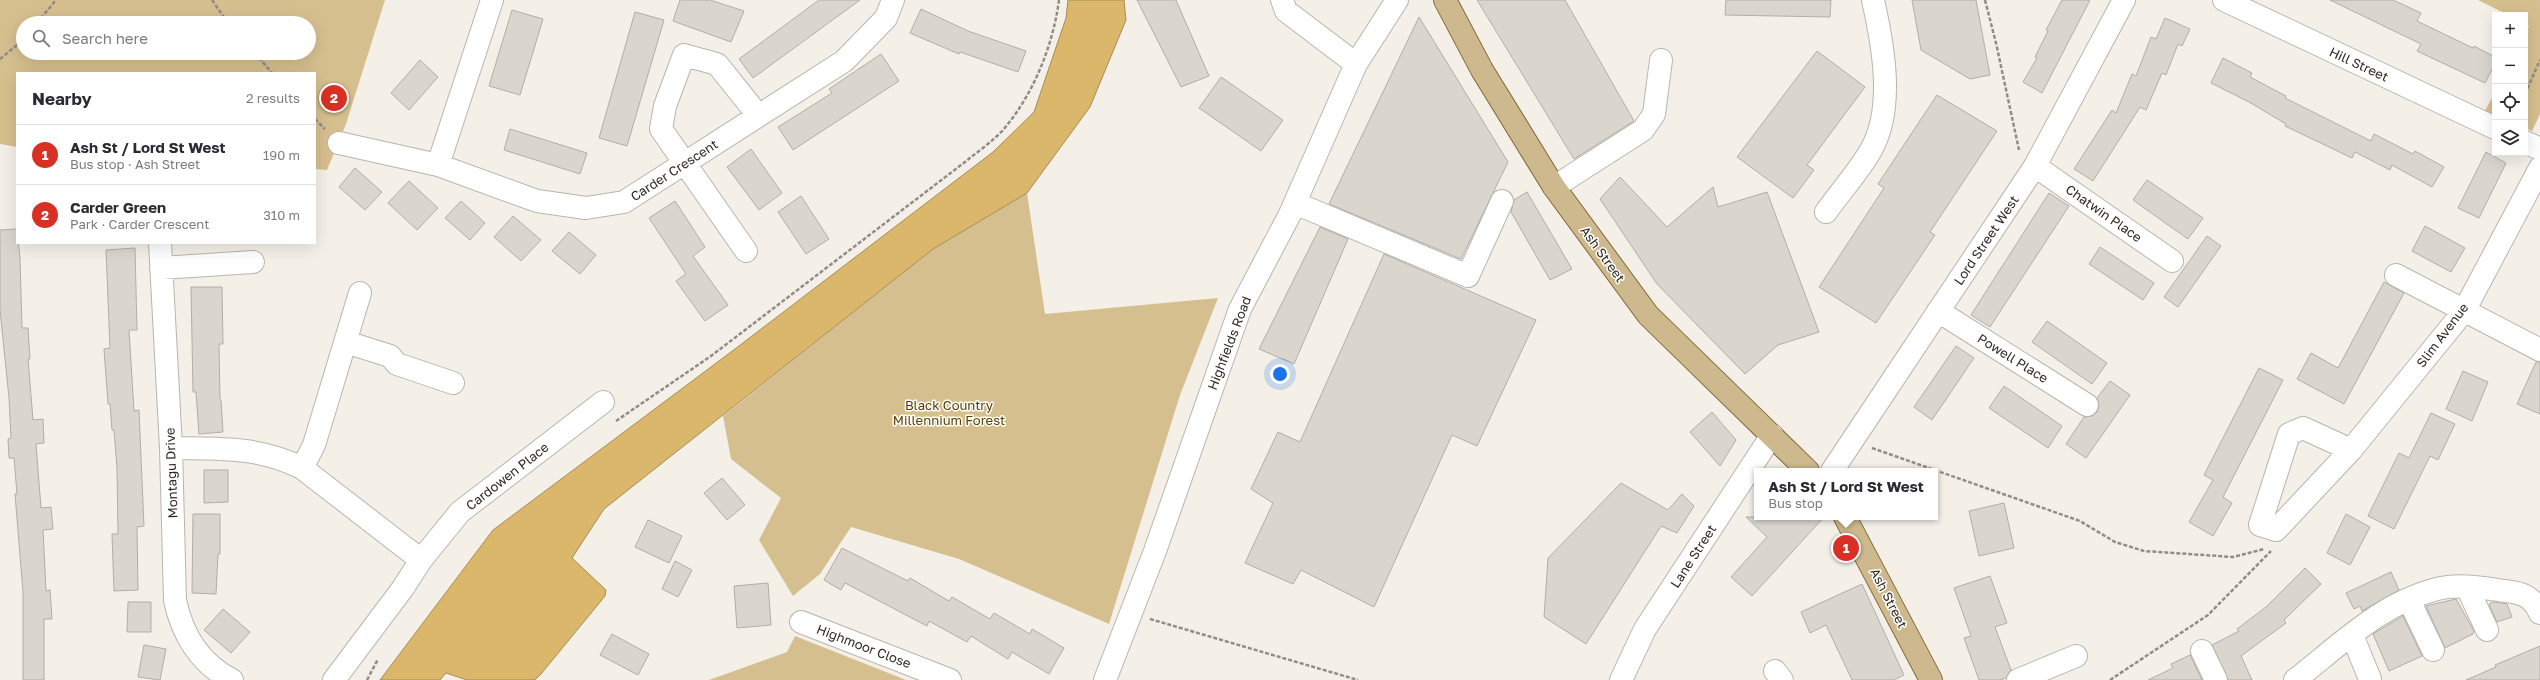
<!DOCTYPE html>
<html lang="en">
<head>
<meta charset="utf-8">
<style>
  body { margin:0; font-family:"Golos Text",sans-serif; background:#f7f7f7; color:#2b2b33 }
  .controls { position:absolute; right:12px; top:12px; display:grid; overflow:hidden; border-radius:0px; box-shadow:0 4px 16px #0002 }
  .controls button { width:36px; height:36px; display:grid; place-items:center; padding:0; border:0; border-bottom:1px solid #e1e1e2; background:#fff; color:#2b2b33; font:20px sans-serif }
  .you { position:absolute; left:1280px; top:374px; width:14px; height:14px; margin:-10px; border:3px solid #fff; border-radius:50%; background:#1a73e8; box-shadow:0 0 0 6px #1a73e833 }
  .badge { display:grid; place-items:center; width:26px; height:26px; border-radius:50%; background:#d93025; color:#fff; font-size:13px; font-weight:700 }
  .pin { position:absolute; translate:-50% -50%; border:2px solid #fff; box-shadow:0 1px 4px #0006 }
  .popup { position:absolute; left:1754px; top:468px; width:184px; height:52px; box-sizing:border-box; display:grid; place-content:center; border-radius:0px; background:#fff; filter:drop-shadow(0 1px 3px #0005); font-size:13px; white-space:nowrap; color:#7c7c81 }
  .popup b { font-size:15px; color:#2b2b33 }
  .popup::after { content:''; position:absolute; left:50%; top:100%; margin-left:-8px; border:8px solid transparent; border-top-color:#fff }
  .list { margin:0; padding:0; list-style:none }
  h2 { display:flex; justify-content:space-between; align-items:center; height:52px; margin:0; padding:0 16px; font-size:17px }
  h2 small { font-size:13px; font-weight:400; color:#7c7c81 }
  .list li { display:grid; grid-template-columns:26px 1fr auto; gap:12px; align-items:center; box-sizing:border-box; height:60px; padding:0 16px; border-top:1px solid #e1e1e2 }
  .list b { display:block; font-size:15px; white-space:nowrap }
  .list p { margin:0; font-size:13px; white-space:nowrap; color:#7c7c81 }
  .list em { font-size:13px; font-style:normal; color:#7c7c81 }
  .icon { flex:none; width:22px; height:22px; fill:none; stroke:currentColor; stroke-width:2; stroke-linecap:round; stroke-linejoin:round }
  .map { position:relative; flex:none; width:2540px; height:680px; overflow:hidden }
  .search { position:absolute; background:#fff; box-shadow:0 4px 16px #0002; left:16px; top:16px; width:300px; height:44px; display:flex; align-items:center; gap:10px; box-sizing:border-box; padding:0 14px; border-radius:22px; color:#7c7c81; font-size:15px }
  .panel { position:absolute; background:#fff; box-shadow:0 4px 16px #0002; left:16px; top:72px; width:300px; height:172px; border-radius:0px }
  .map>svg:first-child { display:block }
  .green { fill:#d6bf8f; fill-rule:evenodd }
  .water { fill:#dab76b; stroke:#a68d57 }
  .building { fill:#dad6ce; stroke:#b2aea7 }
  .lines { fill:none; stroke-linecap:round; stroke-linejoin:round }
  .minor-casing { stroke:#b9b5ae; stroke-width:24 }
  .major-casing { stroke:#7f6938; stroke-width:24 }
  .path { stroke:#908d88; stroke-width:2.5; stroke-dasharray:4 2; stroke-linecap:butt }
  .minor { stroke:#fff; stroke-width:22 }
  .major { stroke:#cdb98d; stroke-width:22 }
  .labels { text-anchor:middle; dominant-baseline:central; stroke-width:3; stroke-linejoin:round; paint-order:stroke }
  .street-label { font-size:13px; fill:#2c2a27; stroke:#fffdfa }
  .park-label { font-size:13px; fill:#594101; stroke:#fffdfa }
</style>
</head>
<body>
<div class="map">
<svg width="2540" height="680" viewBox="0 0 2540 680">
  <rect width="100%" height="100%" fill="#f4f0e8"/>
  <!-- green -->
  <path class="green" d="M0,0H385L346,124L327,170L315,169V73H17V147L0,144ZM23,23H309V53H23Z
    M2478,0H2540V114L2532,131L2525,128V35L2529,26L2525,24V15H2508Z
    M2495,92V116L2485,111Z
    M1027,193L1045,314L1218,298L1180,395L1109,624L959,559L851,527L820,574L793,596L759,540L781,498L731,459L723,416L933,249Z
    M795,636L906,680H709L787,652Z"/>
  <!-- water -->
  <path class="water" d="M1068,0H1124L1126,20L1090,107L1027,193L933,249L604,509L572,558L606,590L605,596L541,674L535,680H467L446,673L440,680H380L493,530L735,349L993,152L1034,112L1066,18Z"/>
  <!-- building -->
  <path class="building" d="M680,0H710L744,11L731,42L673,21Z
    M819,0H860L753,78L739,59Z
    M1137,0H1176L1209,76L1181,87Z
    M1477,0H1565L1634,121L1574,159Z
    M1726,0H1831L1830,17L1725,15Z
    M1912,0H1976L1990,75L1970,79L1921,50Z
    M2062,0H2090L2042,93L2023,82L2037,58L2035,57L2048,31L2046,30Z
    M2330,0H2393L2421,13L2417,21L2473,48L2474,46L2495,57V64L2485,83L2417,51L2421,44Z
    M921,9L968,31L1026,51L1018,72L960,52L959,54L910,33Z
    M512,10L543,19L520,95L489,86Z
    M635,12L664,20L627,146L599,138Z
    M1419,17L1508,162L1461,259L1329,204Z
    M2165,18L2190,29L2182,46L2178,44L2166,75L2162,73L2146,110L2140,107L2093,181L2074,169L2112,110L2116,113L2132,74L2136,76L2151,37L2156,39Z
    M1817,51L1865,87L1807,165L1814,170L1793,198L1737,157Z
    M881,54L899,81L793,150L778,127L832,93L829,89Z
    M2223,58L2252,73L2250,77L2286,96L2285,98L2371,141L2374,134L2413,154L2415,151L2444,167L2432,187L2392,165L2390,170L2355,152L2352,158L2285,126L2286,124L2249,102L2211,83Z
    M420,60L438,77L409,110L391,93Z
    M1221,77L1283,120L1261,151L1199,108Z
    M1937,95L1997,131L1930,232L1935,235L1876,323L1819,287L1884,188L1878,184Z
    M510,129L587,153L580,174L504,150Z
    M751,149L782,193L759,210L727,167Z
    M2486,152L2506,163L2479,218L2458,208Z
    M355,168L382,192L365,210L339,187Z
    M1620,177L1667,227L1713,187L1718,207L1767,192L1819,332L1778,345L1745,374L1657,284L1600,199Z
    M2147,180L2203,218L2188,239L2133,200Z
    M409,181L438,208L417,230L388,203Z
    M1527,192L1572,269L1550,280L1511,212L1514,200Z
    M2049,193L2069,206L1990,327L1971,315Z
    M801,196L829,239L806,254L778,212Z
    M461,201L485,223L470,240L445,218Z
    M675,201L705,247L693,256L728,305L705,321L676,281L686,274L649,218Z
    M513,216L541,240L521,261L494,237Z
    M2425,226L2465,248L2451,272L2412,251Z
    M1320,227L1348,239L1294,364L1259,349Z
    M17,229L20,258L22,328H28L30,359H28L33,420L43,419L44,443L36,444L41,508L51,507L53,529L43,530L46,591L50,590L52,619H44V680H23V592L15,494H17L14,458H9L8,439L11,438L9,398L0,310V230Z
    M569,232L596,255L580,274L552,251Z
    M2207,236L2221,246L2178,307L2164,297Z
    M2100,247L2154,283L2143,300L2089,264Z
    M135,248L137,330H129L134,411L139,410L144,526L137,527L138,590L114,591L112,534H118L117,467L114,430H112L110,404H108L104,349L110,348L106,250Z
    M1384,254L1536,320L1477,446L1452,435L1374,607L1301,570L1293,584L1245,563L1273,503L1251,489L1278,432L1300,442Z
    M2384,282L2404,293L2344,404L2297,379L2311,353L2338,368Z
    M191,287H222L223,344H219L220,400H221L223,432L199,434L196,392H193Z
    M2047,321L2107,363L2092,384L2032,342Z
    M1956,346L1974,358L1932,420L1914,407Z
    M2536,362H2540V414L2517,404Z
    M2259,368L2283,380L2223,497L2232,503L2213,536L2189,522L2213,480L2204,475Z
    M2463,371L2488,382L2472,421L2446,409Z
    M2110,381L2130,395L2086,458L2066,444L2084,417L2092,416L2097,412L2099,405L2097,398Z
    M2004,386L2062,426L2048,448L1989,408Z
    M1712,412L1736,440L1720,466L1690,432Z
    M2431,413L2455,424L2438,460L2430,456L2394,529L2368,516L2399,453L2409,458Z
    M204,470H228V502L204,503Z
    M722,478L745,505L727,520L704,493Z
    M1621,483L1668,510L1682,494L1694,506L1677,533L1661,526L1586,644L1544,617L1548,558Z
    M2004,503L2014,548L1979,556L1969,511Z
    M193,514H220V554H218L216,594L192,593Z
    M2346,514L2370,527L2350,565L2327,553Z
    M1746,517H1824L1752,596L1731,577L1767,537Z
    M648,520L682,536L669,563L635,547Z
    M842,548L908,581L910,578L949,601L952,597L990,619L994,613L1030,634L1032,629L1064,648L1049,674L1012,652L1008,659L971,636L967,642L929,621L927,626L845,583L841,590L824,580Z
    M675,561L692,570L678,597L662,589Z
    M2305,568L2321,584L2284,620L2286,623L2241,656L2252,680H2228L2212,645L2239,631L2237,629L2266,607Z
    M2391,572L2399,590L2362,611L2360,606L2354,609L2346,593Z
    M1990,576L2007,623L1995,627L2011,670L2006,678L2000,680H1979L1964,638L1971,636L1954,588Z
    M768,583L771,625L737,628L734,586Z
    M1862,584L1904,675L1894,680H1852L1826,625L1810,633L1801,612Z
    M2456,599L2474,631L2473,634L2445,648L2426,606Z
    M128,602H151V632H127Z
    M2493,602L2507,604L2512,617L2497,622L2489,604Z
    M223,609L250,632L231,653L204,630Z
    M2403,616L2422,656L2389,671L2373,634Z
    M612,634L649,654L638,675L600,655Z
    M144,645L166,649L160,680L138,677Z
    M2540,646V680H2466L2496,667L2495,665Z
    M2190,655L2202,680H2148L2173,668L2171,664Z"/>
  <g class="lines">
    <defs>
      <path id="minor" d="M492,0L438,165L537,201L586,208L624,202L844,61L886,18L893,0
        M1282,0L1286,11L1356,64
        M2224,0L2495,128
        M2525,142L2540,149
        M339,143L438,165
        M2035,166L2172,261
        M1554,187L1643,130L1654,114L1661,60
        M1295,203L1468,276L1502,201
        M1826,212C1841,191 1859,171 1871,150C1895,108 1883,45 1873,0
        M160,243L171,448L175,600C182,634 200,664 232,680
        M746,251L661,129L665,106L684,55L717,64L758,115
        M161,268L253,262
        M2396,275L2540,350
        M1938,311L2087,405
        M346,342L390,356L397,364L453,383
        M171,448C219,449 258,446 302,468L314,445L360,293
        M2351,450L2303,428L2289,434L2260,525L2276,530L2351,450L2464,311L2540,168
        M302,468L421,560
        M1832,471L2035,166L2124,0
        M2467,587L2487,630
        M2409,600L2433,650
        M801,622L950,680
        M2352,635L2370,679
        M2202,651L2216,680
        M1775,671L1782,680
        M334,680L403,588L421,560L460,512L603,402
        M1105,680L1155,551L1240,309L1290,214L1356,64L1397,0
        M1621,680L1645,629L1772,435
        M2018,680L2076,656
        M2295,680C2339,646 2381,603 2437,589C2456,584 2479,587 2498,590C2518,593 2530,592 2540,613"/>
      <path id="major" d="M1445,0L1482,70L1554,187L1648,315L1808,471
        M1845,517L1931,680"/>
    </defs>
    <!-- minor casing -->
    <use href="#minor" class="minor-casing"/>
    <!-- major casing -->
    <use href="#major" class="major-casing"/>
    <!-- path -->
    <path class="path" d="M212,0L228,23
      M1985,0L1996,43L2019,150
      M37,23L56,0
      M255,53L272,73
      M0,59L23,40
      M2525,94L2540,60
      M315,119L325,129
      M616,421L711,356L965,162C977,152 992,142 1003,130C1033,95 1053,46 1059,0
      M1872,448L2080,521L2115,542L2144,551L2233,557L2264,549
      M1150,619L1358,680
      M367,680L378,659
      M2110,680L2208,615L2271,551"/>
    <!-- minor -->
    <use href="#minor" class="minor"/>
    <!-- major -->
    <use href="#major" class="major"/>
  </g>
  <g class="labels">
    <!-- street labels -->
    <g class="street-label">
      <text transform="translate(2359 64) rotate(25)">Hill Street</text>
      <text transform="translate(674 170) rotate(-33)">Carder Crescent</text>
      <text transform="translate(2104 213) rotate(35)">Chatwin Place</text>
      <text transform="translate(1986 240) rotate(-56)">Lord Street West</text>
      <text transform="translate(1603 254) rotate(54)">Ash Street</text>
      <text transform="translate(2442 335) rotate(-53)">Slim Avenue</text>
      <text transform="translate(1229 343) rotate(-69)">Highfields Road</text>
      <text transform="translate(2013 358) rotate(32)">Powell Place</text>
      <text transform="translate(171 473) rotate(-92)">Montagu Drive</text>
      <text transform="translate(507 476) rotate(-38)">Cardowen Place</text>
      <text transform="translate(1693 556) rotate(-57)">Lane Street</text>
      <text transform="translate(1889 598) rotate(63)">Ash Street</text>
      <text transform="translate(864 646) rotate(21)">Highmoor Close</text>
    </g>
    <!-- park labels -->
    <g class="park-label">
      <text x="949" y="405">Black Country<tspan x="949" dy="15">Millennium Forest</tspan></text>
    </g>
  </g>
</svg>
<div class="controls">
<button>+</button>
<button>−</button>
<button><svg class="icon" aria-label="locate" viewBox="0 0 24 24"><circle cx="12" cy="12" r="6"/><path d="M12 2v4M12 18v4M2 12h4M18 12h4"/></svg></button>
<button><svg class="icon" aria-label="layers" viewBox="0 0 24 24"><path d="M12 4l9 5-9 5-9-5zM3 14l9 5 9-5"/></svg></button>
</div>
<div class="you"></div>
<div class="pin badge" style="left:1846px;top:548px">1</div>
<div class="popup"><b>Ash St / Lord St West</b>Bus stop</div>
<div class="pin badge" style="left:334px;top:98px">2</div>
<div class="search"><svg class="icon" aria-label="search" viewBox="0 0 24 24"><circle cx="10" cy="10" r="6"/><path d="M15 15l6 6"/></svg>Search here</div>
<section class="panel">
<h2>Nearby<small>2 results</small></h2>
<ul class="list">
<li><span class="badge">1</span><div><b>Ash St / Lord St West</b><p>Bus stop · Ash Street</p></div><em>190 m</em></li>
<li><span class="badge">2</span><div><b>Carder Green</b><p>Park · Carder Crescent</p></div><em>310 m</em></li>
</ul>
</section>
</div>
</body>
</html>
